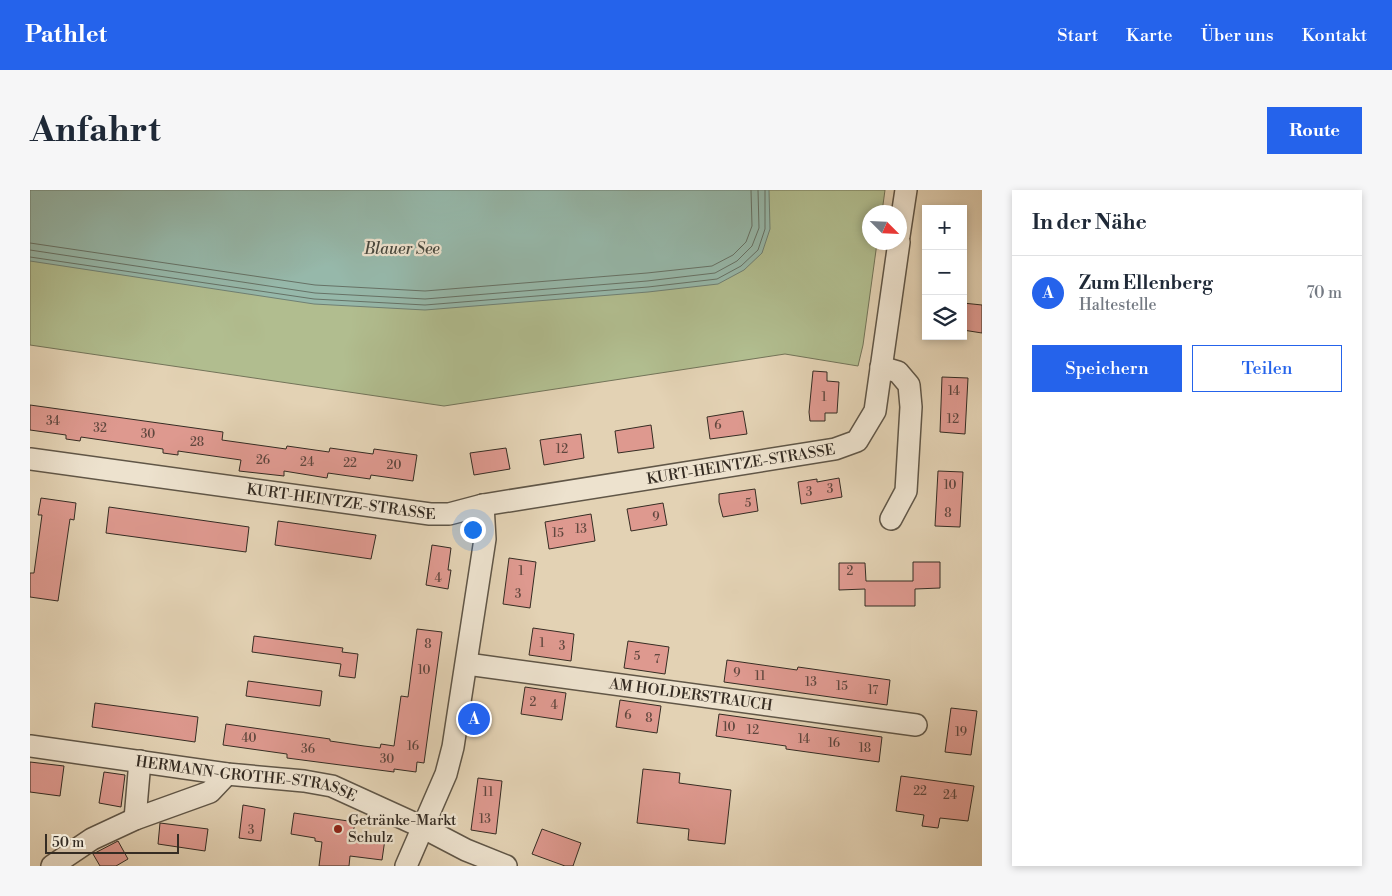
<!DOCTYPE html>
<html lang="de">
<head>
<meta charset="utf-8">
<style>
  body { margin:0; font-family:"Libre Bodoni",serif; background:#f6f6f7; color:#1f2937 }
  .controls { position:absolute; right:15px; top:15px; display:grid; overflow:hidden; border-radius:0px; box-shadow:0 2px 8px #0003 }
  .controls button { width:45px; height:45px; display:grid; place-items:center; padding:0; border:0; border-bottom:1px solid #e0e1e3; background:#fff; color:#1f2937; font:25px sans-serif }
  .compass { position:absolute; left:832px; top:15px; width:45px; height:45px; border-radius:50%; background:#fff; box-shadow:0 2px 8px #0003; rotate:114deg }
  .scale { position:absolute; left:15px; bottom:12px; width:134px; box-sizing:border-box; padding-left:5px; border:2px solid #352c23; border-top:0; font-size:14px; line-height:18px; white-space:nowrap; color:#352c23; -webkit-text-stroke:4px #ede2ce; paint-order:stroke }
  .you { position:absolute; left:442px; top:339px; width:18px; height:18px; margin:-12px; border:4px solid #fff; border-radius:50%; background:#1a73e8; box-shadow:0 0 0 8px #1a73e833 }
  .badge { display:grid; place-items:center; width:32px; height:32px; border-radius:50%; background:#2563eb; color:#fff; font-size:16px; font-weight:700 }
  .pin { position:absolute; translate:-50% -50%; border:2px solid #fff; box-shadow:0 1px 5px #0006 }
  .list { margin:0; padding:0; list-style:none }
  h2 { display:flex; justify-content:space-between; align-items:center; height:65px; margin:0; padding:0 20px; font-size:21px }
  h2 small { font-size:16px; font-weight:400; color:#747a83 }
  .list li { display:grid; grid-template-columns:32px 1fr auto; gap:15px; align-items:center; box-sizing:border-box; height:75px; padding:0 20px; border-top:1px solid #e0e1e3 }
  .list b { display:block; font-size:19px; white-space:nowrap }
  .list p { margin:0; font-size:16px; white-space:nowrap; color:#747a83 }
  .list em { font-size:16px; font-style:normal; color:#747a83 }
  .actions { display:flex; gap:10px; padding:15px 20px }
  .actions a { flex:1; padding:11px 0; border:1px solid #2563eb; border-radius:0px; text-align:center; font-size:18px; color:#2563eb }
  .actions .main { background:#2563eb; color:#fff }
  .icon { flex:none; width:28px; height:28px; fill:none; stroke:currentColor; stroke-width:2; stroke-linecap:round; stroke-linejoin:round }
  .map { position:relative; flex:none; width:952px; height:676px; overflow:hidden; border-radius:0px }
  header { display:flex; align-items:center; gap:30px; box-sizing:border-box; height:70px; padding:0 25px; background:#2563eb; color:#fff }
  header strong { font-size:24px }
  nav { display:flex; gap:28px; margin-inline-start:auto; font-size:18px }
  .intro { display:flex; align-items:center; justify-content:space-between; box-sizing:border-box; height:120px; padding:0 30px }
  h1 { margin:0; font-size:35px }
  .button { padding:12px 22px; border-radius:0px; background:#2563eb; color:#fff; font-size:18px; font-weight:700 }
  main { display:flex; gap:30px; padding:0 30px }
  aside { flex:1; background:#fff; border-radius:0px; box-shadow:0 2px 8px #0003 }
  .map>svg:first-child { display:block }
  .green { fill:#b1bd8f; stroke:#737459 }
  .water { fill:#96b8aa; stroke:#6f8074 }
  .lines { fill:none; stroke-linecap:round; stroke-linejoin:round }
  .shore { stroke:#667266; stroke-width:1 }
  .building { fill:#de998f; stroke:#352c23 }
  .minor-casing { stroke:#605647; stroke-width:24 }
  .minor { stroke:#ede2ce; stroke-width:21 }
  .poi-dot { fill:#8f2418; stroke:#ede2ce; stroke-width:2 }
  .labels { text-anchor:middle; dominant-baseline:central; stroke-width:4.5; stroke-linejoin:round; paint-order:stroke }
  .number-label { font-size:12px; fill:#5f473e }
  .street-label { font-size:15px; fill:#352c23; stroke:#ede2ce }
  .poi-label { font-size:15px; fill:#352c23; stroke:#ede2ce; text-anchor:start }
  .water-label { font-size:16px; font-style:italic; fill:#48483e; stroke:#ede2ce }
</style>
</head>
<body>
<header>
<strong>Pathlet</strong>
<nav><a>Start</a><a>Karte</a><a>Über uns</a><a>Kontakt</a></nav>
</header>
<div class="intro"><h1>Anfahrt</h1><a class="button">Route</a></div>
<main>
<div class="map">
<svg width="952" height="676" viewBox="0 0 952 676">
  <rect width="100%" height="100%" fill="#e3d2b4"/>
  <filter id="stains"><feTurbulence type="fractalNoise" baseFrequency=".004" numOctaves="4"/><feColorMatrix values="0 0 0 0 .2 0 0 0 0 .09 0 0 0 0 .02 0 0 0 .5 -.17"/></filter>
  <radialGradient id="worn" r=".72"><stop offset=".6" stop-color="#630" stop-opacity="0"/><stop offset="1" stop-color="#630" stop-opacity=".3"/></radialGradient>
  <!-- green -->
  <path class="green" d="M0,0H855L852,22H839V52L847,53L833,155L828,176L755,164L414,216L0,155Z"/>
  <!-- water -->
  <path class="water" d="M0,0H739L740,39L732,63L714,80L688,94L618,102L395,120L284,114L0,71Z"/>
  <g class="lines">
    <!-- shore -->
    <path class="shore" d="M0,53L285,95L395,101L617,83L682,76L703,65L716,52L722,36L721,0
      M0,60L285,103L395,109L617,91L685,83L707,71L722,56L729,38L728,0
      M0,67L284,109L395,115L618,97L687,89L711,76L728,60L735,39V0"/>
  </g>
  <!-- building -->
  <path class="building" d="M933,113L952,115V143L933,140Z
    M783,181L797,182V191L809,192L807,223H795V231H780L779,222Z
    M912,187L938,188L935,244L910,242Z
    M0,215L193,242L192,250L256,259L257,256L299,262L300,258L343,264L344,259L387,265L383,291L341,285L340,289L298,283L297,288L254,281V286L209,281L211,270L148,261V265L133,263V259L51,247L50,251L36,249V245L0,240Z
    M713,221L717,244L680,249L677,227Z
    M621,235L624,258L588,263L585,241Z
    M551,244L554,268L514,275L510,250Z
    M476,258L480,279L444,285L440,263Z
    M908,281L933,282L930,337L905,336Z
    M809,288L812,307L771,314L768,292L787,289V292Z
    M725,299L728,321L693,327L689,312V304Z
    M11,308L46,313L44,330L40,329L28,411L0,407V383H4L12,325H8Z
    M633,313L637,335L601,341L597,319Z
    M79,317L219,337L216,362L76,343Z
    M561,324L565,351L519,359L515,332Z
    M248,331L346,345L341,369L245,355Z
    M402,355L421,358L418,380H421L418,399L396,395Z
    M479,368L506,372L500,418L473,414Z
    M883,372H910V398L885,399V416H835V399L809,400V373H835L836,391H883Z
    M503,438L544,444L541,471L499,465Z
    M387,439L412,442L394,573L387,572L386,582L364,579V582L257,568V564L193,555L196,534L300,549V551L334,556L350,558L351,554L364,556L371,506L378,507Z
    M224,446L313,458L312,462L328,464L325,488L309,486L311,474L222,462Z
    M598,451L639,457L635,484L594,478Z
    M697,470L767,480L768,477L860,490L857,515L694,492Z
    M218,491L292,501L290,516L216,506Z
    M495,497L536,503L532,530L491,524Z
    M590,510L631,516L627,543L586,537Z
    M65,513L168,527L165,552L62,537Z
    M921,518L947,521L941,565L915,562Z
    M689,524L852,547L849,572L756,559V556L686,546Z
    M0,572L34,576L30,606L0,602Z
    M613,579L650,583L649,593L701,600L695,654L658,650L659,639L607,633Z
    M74,582L95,585L91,617L69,613Z
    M871,586L944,596L938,631L910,628L908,638L892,636L894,625L866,621Z
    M448,588L472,591L466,644L441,640Z
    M213,615L235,619L231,651L209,648Z
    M264,623L325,632L323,644L355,649L352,670L320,666L319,676H289L292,652L285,651V648L261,644Z
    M130,633L178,639L175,661L128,654Z
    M512,639L551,653L543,676H535L502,664Z
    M88,651L98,669L86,676H70L63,664Z"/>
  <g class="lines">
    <defs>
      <g id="minor">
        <path d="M869,46L876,0"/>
        <path d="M851,177L868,182L879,195L881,217L876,301L861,329"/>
        <path id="s1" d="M0,269L400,324H419L453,315L805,259L827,251L845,221L869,52"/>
        <path id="s2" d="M437,474L886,535"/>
        <path id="s3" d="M0,556L197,584L274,591L302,596L392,637L436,660L476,676"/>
        <path d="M105,629L110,571"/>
        <path d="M22,676L62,649L105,629L180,602L197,584"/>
        <path d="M376,676L416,584L423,557L455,349L453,315"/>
      </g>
    </defs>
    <!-- minor casing -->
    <use href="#minor" class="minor-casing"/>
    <!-- minor -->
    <use href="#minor" class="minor"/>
  </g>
  <!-- markers -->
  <circle class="poi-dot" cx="308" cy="639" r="5"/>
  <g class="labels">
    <!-- number labels -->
    <g class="number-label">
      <text x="924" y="201">14</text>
      <text x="794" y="207">1</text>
      <text x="923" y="229">12</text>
      <text x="23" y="231">34</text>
      <text x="688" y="235">6</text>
      <text x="70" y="238">32</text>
      <text x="118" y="244">30</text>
      <text x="167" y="252">28</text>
      <text x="532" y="259">12</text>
      <text x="233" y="270">26</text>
      <text x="277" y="272">24</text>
      <text x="320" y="273">22</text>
      <text x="364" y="275">20</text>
      <text x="920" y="295">10</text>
      <text x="800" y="299">3</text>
      <text x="779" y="302">3</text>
      <text x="718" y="313">5</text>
      <text x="918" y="323">8</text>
      <text x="626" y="327">9</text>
      <text x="551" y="339">13</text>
      <text x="528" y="343">15</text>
      <text x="491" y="381">1</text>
      <text x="820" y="381">2</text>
      <text x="408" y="388">4</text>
      <text x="488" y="404">3</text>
      <text x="512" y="453">1</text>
      <text x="398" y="454">8</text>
      <text x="532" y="456">3</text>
      <text x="607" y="466">5</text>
      <text x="627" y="469">7</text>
      <text x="394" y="480">10</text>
      <text x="707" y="483">9</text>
      <text x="730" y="486">11</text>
      <text x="781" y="492">13</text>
      <text x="812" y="496">15</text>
      <text x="843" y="500">17</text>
      <text x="503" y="512">2</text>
      <text x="524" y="515">4</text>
      <text x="598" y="525">6</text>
      <text x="619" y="528">8</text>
      <text x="699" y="537">10</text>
      <text x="723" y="540">12</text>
      <text x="931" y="542">19</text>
      <text x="219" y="548">40</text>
      <text x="774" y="549">14</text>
      <text x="804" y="553">16</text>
      <text x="383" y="556">16</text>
      <text x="835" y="558">18</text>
      <text x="278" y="559">36</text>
      <text x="357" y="569">30</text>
      <text x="890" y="601">22</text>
      <text x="458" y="602">11</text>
      <text x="920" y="605">24</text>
      <text x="455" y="629">13</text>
      <text x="221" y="640">3</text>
    </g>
    <!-- street labels -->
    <g class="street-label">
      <text stroke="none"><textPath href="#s1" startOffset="719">KURT-HEINTZE-STRASSE</textPath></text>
      <text stroke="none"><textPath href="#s1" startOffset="314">KURT-HEINTZE-STRASSE</textPath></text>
      <text stroke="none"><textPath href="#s2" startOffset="226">AM HOLDERSTRAUCH</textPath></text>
      <text stroke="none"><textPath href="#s3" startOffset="219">HERMANN-GROTHE-STRASSE</textPath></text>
    </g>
    <!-- poi labels -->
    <g class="poi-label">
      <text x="318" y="630">Getränke-Markt<tspan x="318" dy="17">Schulz</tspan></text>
    </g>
    <!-- water labels -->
    <g class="water-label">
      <text x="372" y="59">Blauer See</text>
    </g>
  </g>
  <rect width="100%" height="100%" filter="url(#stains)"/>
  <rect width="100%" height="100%" fill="url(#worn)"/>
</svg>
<div class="controls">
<button>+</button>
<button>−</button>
<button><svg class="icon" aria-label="layers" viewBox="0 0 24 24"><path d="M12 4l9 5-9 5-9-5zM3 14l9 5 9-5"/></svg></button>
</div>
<svg class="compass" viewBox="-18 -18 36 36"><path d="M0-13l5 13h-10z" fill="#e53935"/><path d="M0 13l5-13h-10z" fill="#747a83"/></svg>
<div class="scale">50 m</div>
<div class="you"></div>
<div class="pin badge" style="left:444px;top:529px">A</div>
</div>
<aside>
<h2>In der Nähe<small></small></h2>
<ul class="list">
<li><span class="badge">A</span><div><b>Zum Ellenberg</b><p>Haltestelle</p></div><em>70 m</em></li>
</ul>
<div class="actions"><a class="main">Speichern</a><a>Teilen</a></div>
</aside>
</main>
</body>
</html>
